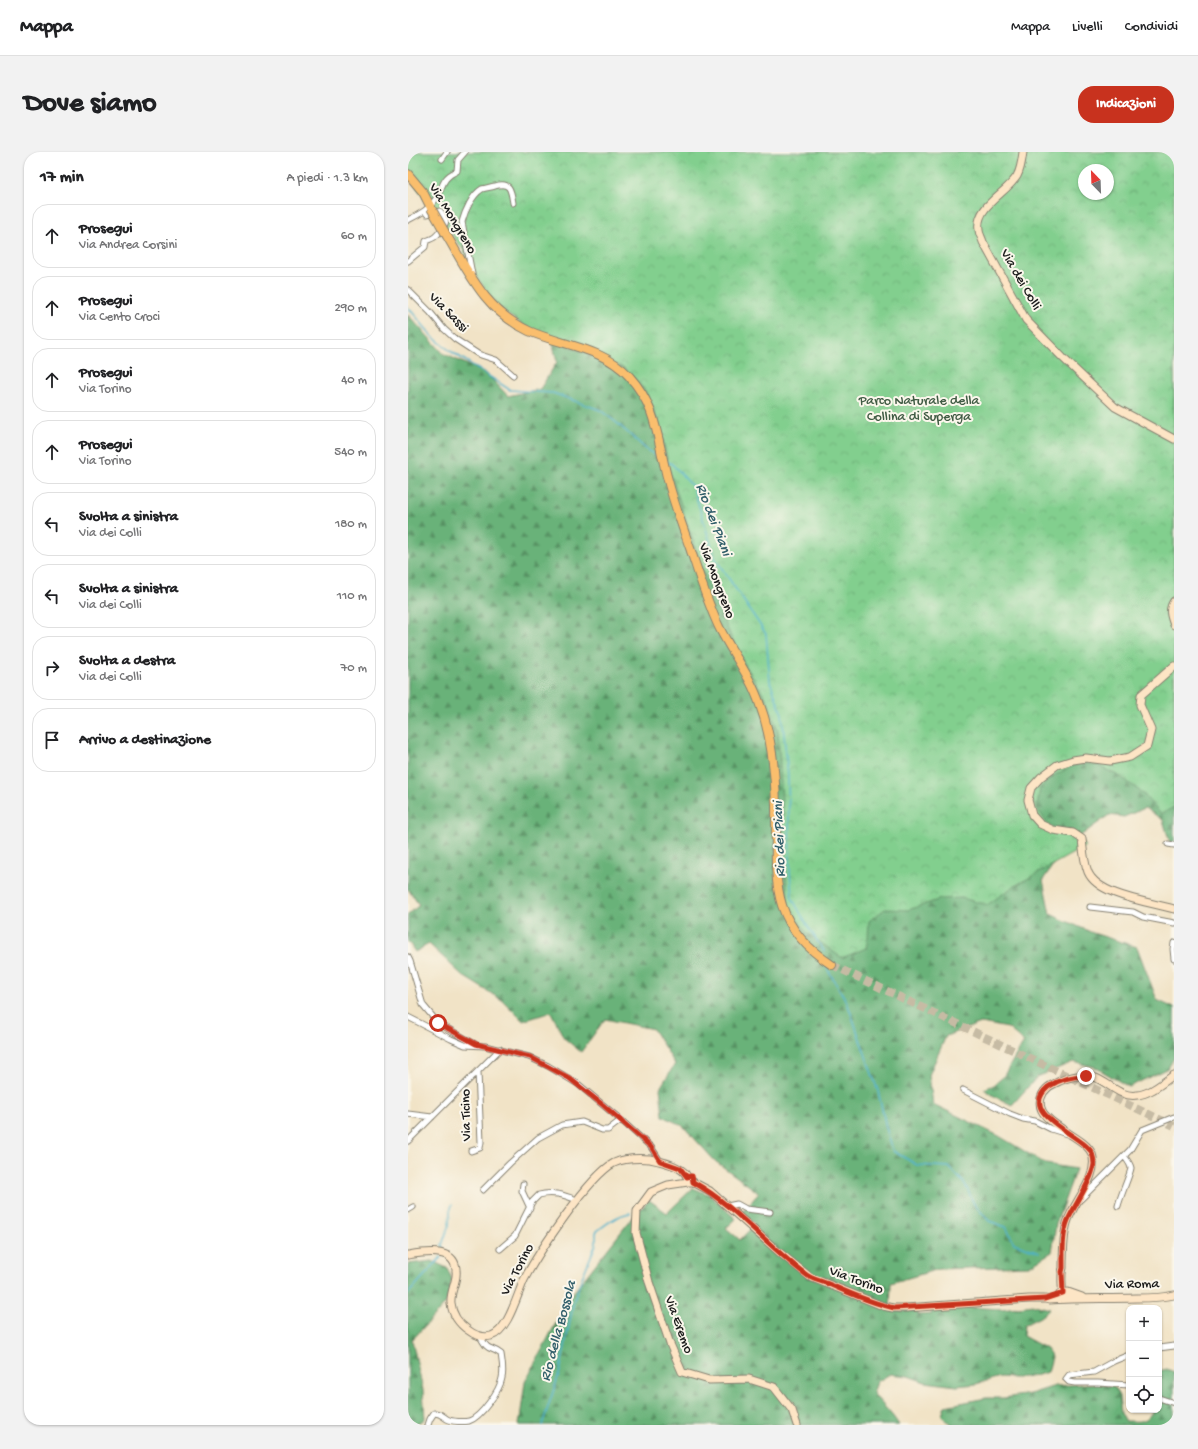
<!DOCTYPE html>
<html lang="it">
<head>
<meta charset="utf-8">
<style>
  body { margin:0; font-family:"Gochi Hand",sans-serif; background:#f2f2f2; color:#202124 }
  .controls { position:absolute; right:12px; bottom:12px; display:grid; overflow:hidden; border-radius:8px; box-shadow:0 1px 3px #0004 }
  .controls button { width:36px; height:36px; display:grid; place-items:center; padding:0; border:0; border-bottom:1px solid #e0e0e0; background:#fff; color:#202124; font:20px sans-serif }
  .compass { position:absolute; left:670px; top:12px; width:36px; height:36px; border-radius:50%; background:#fff; box-shadow:0 1px 3px #0004; rotate:337deg }
  .stop { position:absolute; width:12px; height:12px; margin:-9px; border:3px solid #c8321e; border-radius:50%; background:#fff }
  .stop.end { background:#c8321e; border-color:#fff; box-shadow:0 1px 4px #0008 }
  .list { margin:0; padding:0; list-style:none }
  h2 { display:flex; justify-content:space-between; align-items:center; height:52px; margin:0; padding:0 16px; font-size:17px }
  h2 small { font-size:13px; font-weight:400; color:#757577 }
  .list li { display:grid; grid-template-columns:26px 1fr auto; gap:12px; align-items:center; box-sizing:border-box; height:64px; margin:0 8px 8px; padding:0 8px; border:1px solid #e0e0e0; border-radius:16px }
  .list b { display:block; font-size:15px; white-space:nowrap }
  .list p { margin:0; font-size:13px; white-space:nowrap; color:#757577 }
  .list em { font-size:13px; font-style:normal; color:#757577 }
  .icon { flex:none; width:22px; height:22px; fill:none; stroke:currentColor; stroke-width:2; stroke-linecap:round; stroke-linejoin:round }
  .map { position:relative; flex:none; width:766px; height:1273px; overflow:hidden; border-radius:16px }
  header { display:flex; align-items:center; gap:24px; box-sizing:border-box; height:56px; padding:0 20px; background:#fff; border-bottom:1px solid #e0e0e0 }
  header strong { font-size:19px }
  nav { display:flex; gap:22px; margin-inline-start:auto; font-size:14px }
  .intro { display:flex; align-items:center; justify-content:space-between; box-sizing:border-box; height:96px; padding:0 24px }
  h1 { margin:0; font-size:28px }
  .button { padding:10px 18px; border-radius:16px; background:#c8321e; color:#fff; font-size:14px; font-weight:700 }
  main { display:flex; gap:24px; padding:0 24px }
  aside { flex:1; background:#fff; border-radius:16px; box-shadow:0 1px 3px #0004 }
  .map>svg:first-child { display:block }
  .forest { fill:url(#forest-firs); stroke:#42674a }
  .park { fill:url(#park-crowns); stroke:#4f7655; fill-rule:evenodd }
  .lines { fill:none; stroke-linecap:round; stroke-linejoin:round }
  .stream { stroke:#4cb1cb; stroke-width:1.5 }
  .primary-tunnel { stroke:#c6bba4; stroke-width:8; stroke-dasharray:8 4; stroke-linecap:butt }
  .street-casing { stroke:#868071; stroke-width:7 }
  .secondary-casing { stroke:#868071; stroke-width:9 }
  .primary-casing { stroke:#868071; stroke-width:10 }
  .street { stroke:#fff; stroke-width:5 }
  .secondary { stroke:#fde5c5; stroke-width:7 }
  .primary { stroke:#fabe6d; stroke-width:8 }
  .primary-bridge-casing { stroke:#868071; stroke-width:10; stroke-linecap:butt }
  .primary-bridge { stroke:#fabe6d; stroke-width:8 }
  .route { stroke:#c8321e; stroke-width:5 }
  .labels { text-anchor:middle; dominant-baseline:central; stroke-width:4; stroke-linejoin:round; paint-order:stroke }
  .street-label { font-size:14px; fill:#1c1c1c; stroke:#fbf7ec }
  .park-label { font-size:14px; fill:#405b44; stroke:#fbf7ec }
  .water-label { font-size:15px; font-style:italic; fill:#325f6b; stroke:#fbf7ec }
</style>
</head>
<body>
<header>
<strong>Mappa</strong>
<nav><a>Mappa</a><a>Livelli</a><a>Condividi</a></nav>
</header>
<div class="intro"><h1>Dove siamo</h1><a class="button">Indicazioni</a></div>
<main>
<aside>
<h2>17 min<small>A piedi · 1.3 km</small></h2>
<ul class="list">
<li><svg class="icon" aria-label="ahead" viewBox="0 0 24 24"><path d="M12 20V5M6 11l6-6 6 6"/></svg><div><b>Prosegui</b><p>Via Andrea Corsini</p></div><em>60 m</em></li>
<li><svg class="icon" aria-label="ahead" viewBox="0 0 24 24"><path d="M12 20V5M6 11l6-6 6 6"/></svg><div><b>Prosegui</b><p>Via Cento Croci</p></div><em>290 m</em></li>
<li><svg class="icon" aria-label="ahead" viewBox="0 0 24 24"><path d="M12 20V5M6 11l6-6 6 6"/></svg><div><b>Prosegui</b><p>Via Torino</p></div><em>40 m</em></li>
<li><svg class="icon" aria-label="ahead" viewBox="0 0 24 24"><path d="M12 20V5M6 11l6-6 6 6"/></svg><div><b>Prosegui</b><p>Via Torino</p></div><em>540 m</em></li>
<li><svg class="icon" aria-label="left" viewBox="0 0 24 24"><path d="M17 20v-9H6M10 6l-5 5 5 5"/></svg><div><b>Svolta a sinistra</b><p>Via dei Colli</p></div><em>180 m</em></li>
<li><svg class="icon" aria-label="left" viewBox="0 0 24 24"><path d="M17 20v-9H6M10 6l-5 5 5 5"/></svg><div><b>Svolta a sinistra</b><p>Via dei Colli</p></div><em>110 m</em></li>
<li><svg class="icon" aria-label="right" viewBox="0 0 24 24"><path d="M7 20v-9h11M14 6l5 5-5 5"/></svg><div><b>Svolta a destra</b><p>Via dei Colli</p></div><em>70 m</em></li>
<li><svg class="icon" aria-label="arrive" viewBox="0 0 24 24"><path d="M6 21V4h12l-3 4 3 4H6"/></svg><div><b>Arrivo a destinazione</b></div></li>
</ul>
</aside>
<div class="map">
<svg width="766" height="1273" viewBox="0 0 766 1273">
  <defs>
    <pattern id="forest-firs" width="22" height="20" patternUnits="userSpaceOnUse"><rect width="22" height="20" fill="#69b279"/><path d="M5 1l3.5 6h-7zM16 11l3.5 6h-7z" fill="#569062"/></pattern>
    <pattern id="park-crowns" width="20" height="18" patternUnits="userSpaceOnUse"><rect width="20" height="18" fill="#82cf8e"/><path d="M2 6a3 3 0 1 1 6 0M12 15a3 3 0 1 1 6 0" fill="none" stroke="#70b17a"/></pattern>
  </defs>
  <rect width="100%" height="100%" fill="#fbf7ec"/>
  <filter id="ink" filterUnits="userSpaceOnUse"><feTurbulence type="fractalNoise" baseFrequency=".025" numOctaves="2"/><feDisplacementMap in="SourceGraphic" scale="8" xChannelSelector="R" yChannelSelector="G"/><feConvolveMatrix kernelMatrix="1 2 1 2 8 2 1 2 1" color-interpolation-filters="sRGB"/></filter>
  <filter id="wash" filterUnits="userSpaceOnUse"><feTurbulence type="fractalNoise" baseFrequency=".012" numOctaves="4" result="noise"/><feDisplacementMap in="SourceGraphic" scale="16" xChannelSelector="R" yChannelSelector="G"/><feGaussianBlur stdDeviation="0.9" result="paint"/><feColorMatrix in="noise" values="0 0 0 0 0 0 0 0 0 0 0 0 0 0 0 0 0 1.4 0 .05"/><feComposite in="paint" operator="in"/></filter>
  <g filter="url(#wash)">
    <rect width="100%" height="100%" fill="#f1e3c6"/>
    <!-- forest -->
    <path class="forest" d="M659,63L766,81V691H762L755,668L737,656L716,665L701,663L657,695L635,728L642,762L685,781L729,795L749,848L766,856V906L760,916L721,935L687,915L665,910L629,925L604,953L586,944L576,937L586,933L595,925L616,890L600,876L573,871L538,884L521,923L525,952L591,984L638,1012L668,1017L648,1072L644,1100L621,1114L531,1117L483,1131L482,1159H510V1163L524,1162V1158L561,1155L593,1157L626,1153L642,1157L632,1165L616,1173L615,1184L639,1197L644,1205L640,1220L630,1223L607,1226L592,1225L568,1232L549,1234L517,1230L500,1224L482,1222L469,1230L465,1241C473,1252 484,1261 491,1273H111L117,1230L161,1146L224,1066L241,1048L259,1061L285,1036L302,1043L328,1067L318,1076L332,1088L347,1072L334,1060L351,1041L307,1009L275,974L255,964L252,936L267,912L245,877L197,867L173,900L156,886L143,860L115,869L94,848L55,824L21,792L7,800L0,789V763L11,753L0,737V163L36,202L78,221L100,244L132,237L149,210L141,175Z
      M24,1109L39,1116L44,1127L38,1151L4,1188L15,1238L17,1267L7,1273H0V1112Z
      M759,1217L766,1220V1273H544L543,1271L538,1269L534,1263L537,1254L578,1246H596L622,1242L647,1234L690,1231L706,1235L711,1244L713,1261L717,1269C731,1269 738,1272 745,1258H751V1219Z"/>
    <!-- park -->
    <path class="park" d="M0,0H763L766,17V655L753,662L733,640L713,625L689,613L670,611L645,624L632,636L629,656L641,674L663,678L678,694L603,736L579,753L554,746L533,747L500,758L477,757L461,769L460,786L458,796L434,806L398,780L380,754L370,579L360,549L330,501L297,424L262,320L252,274L237,238L216,216L133,184L92,158L68,124L56,99L0,24ZM676,18H700V42H676Z"/>
    <g class="lines">
      <!-- stream -->
      <path class="stream" d="M0,155L25,185L41,198L102,238L145,241L192,258L209,271L239,298L251,305
        M258,309L265,313L285,335L307,406L358,482L362,529L374,562L380,623L382,719L384,746L399,773L416,799
        M418,815L439,850L470,939L478,975L485,999L509,1013L541,1015L557,1032L566,1052L581,1069L598,1075L606,1091L631,1100
        M36,1098L34,1093L41,1073L42,1059L44,1053
        M0,1142L33,1105
        M134,1273L152,1219L166,1148L173,1128L188,1092V1080C198,1072 209,1063 222,1061"/>
    </g>
  </g>
  <g filter="url(#ink)">
    <g class="lines">
      <!-- primary-tunnel -->
      <path class="primary-tunnel" d="M424,813L766,974"/>
      <defs>
        <path id="street" d="M34,7L39,0
          M0,68C12,62 22,57 29,45C36,32 34,26 49,19L50,8L57,0
          M0,109L17,95L18,89C26,86 28,85 33,78C40,70 39,67 32,59L19,62L17,59
          M64,122L54,70C57,59 64,43 74,37C78,36 83,35 87,34C102,29 103,38 105,51
          M0,138L22,160L36,177L47,187L70,202L88,208L105,223
          M760,692L766,693
          M682,755L716,759L725,760L735,765L766,771
          M766,791L765,797L766,807
          M0,805L2,809L15,853L30,871L67,892
          M0,865L43,887L57,893L77,894L121,905L140,914L170,932L213,968L243,995L252,1009
          M555,938L602,962L615,967L627,969L643,977L662,983
          M0,962L24,965
          M0,989L92,897
          M63,999L72,996L73,990L70,920
          M115,1032L114,1039L122,1056
          M75,1038L102,1011L130,986L154,973L174,970L194,978H200L213,968
          M673,1047L722,998L734,978L766,965
          M319,1054L329,1052L338,1057L362,1060
          M710,1054C712,1045 723,1020 723,1016C722,1011 719,1008 716,1004
          M0,1058L5,1055
          M92,1097L107,1084L124,1050L131,1043C144,1039 156,1043 169,1048
          M751,1196L766,1194
          M721,1203L706,1209L686,1220L661,1223L658,1227L661,1230L667,1231H690L721,1233
          M751,1246L766,1251
          M20,1273L22,1267L26,1261C33,1261 34,1264 39,1267C44,1270 56,1270 61,1269C73,1265 92,1238 94,1226C96,1218 94,1209 93,1202C81,1193 81,1201 72,1184"/>
        <path id="secondary" d="M615,0C614,8 613,17 609,24C598,42 567,54 571,78C571,82 574,86 575,90L618,168L655,206L707,255L766,287
          M766,449C760,457 763,465 766,473
          M766,514L733,543L732,553L743,578L739,594L722,605L702,609L678,606L665,608L649,613L633,625L623,636L620,648L624,663L632,672L645,678L665,681L674,687C675,698 676,710 680,720C690,744 743,750 766,757
          M280,1030L260,1033L243,1040L229,1059L228,1081L241,1130L262,1192L274,1220L301,1228L341,1227L366,1235L384,1258L389,1273
          M285,1030L302,1039L371,1100L402,1125L475,1154L485,1156H498L621,1147H637L641,1148C670,1146 699,1147 728,1146C741,1146 754,1146 766,1143
          M0,1103C18,1100 51,1094 48,1124C47,1133 42,1142 43,1151C44,1162 51,1172 60,1178C66,1183 75,1186 83,1184C100,1179 109,1143 116,1128C130,1101 181,1024 206,1011C217,1006 231,1006 242,1007C252,1009 276,1014 279,1025C280,1027 279,1029 280,1030H285
          M652,1142L660,1140L674,1145
          M656,1147C654,1144 653,1121 655,1116C655,1102 655,1085 659,1071C665,1050 692,1024 684,1002C677,983 625,971 633,946C636,936 643,933 652,929C663,924 676,922 688,926C701,931 713,946 729,943C743,942 755,930 766,923"/>
        <path id="primary" d="M0,22L15,40L23,56
          M39,84C62,123 78,159 121,179C155,194 194,195 221,224C246,252 248,277 256,312C262,341 272,368 282,396C291,423 299,450 311,475C324,501 343,525 352,553C364,585 367,619 368,653C369,722 357,770 424,813"/>
      </defs>
      <!-- street casing -->
      <use href="#street" class="street-casing"/>
      <!-- secondary casing -->
      <use href="#secondary" class="secondary-casing"/>
      <!-- primary casing -->
      <use href="#primary" class="primary-casing"/>
      <!-- street -->
      <use href="#street" class="street"/>
      <!-- secondary -->
      <use href="#secondary" class="secondary"/>
      <!-- primary -->
      <use href="#primary" class="primary"/>
      <defs>
        <path id="primary-bridge" d="M23,56L39,84"/>
      </defs>
      <!-- primary-bridge casing -->
      <use href="#primary-bridge" class="primary-bridge-casing"/>
      <!-- primary-bridge -->
      <use href="#primary-bridge" class="primary-bridge"/>
    </g>
  </g>
  <g class="lines" filter="url(#ink)">
    <!-- route -->
    <path class="route" d="M30,871L68,892L122,905L161,926L195,953L234,987L243,995L252,1009L272,1016L279,1025L283,1024H284L285,1030C328,1054 360,1095 400,1124C407,1128 415,1130 423,1133C443,1142 464,1151 486,1156L637,1147L655,1141L654,1120L655,1116C655,1101 654,1082 660,1068C667,1052 684,1029 686,1012C686,1009 685,1004 684,1001C675,983 608,962 640,935C651,927 665,924 678,924"/>
  </g>
  <g class="labels">
    <!-- street labels -->
    <g class="street-label">
      <text transform="translate(44 67) rotate(59)">Via Mongreno</text>
      <text transform="translate(612 128) rotate(60)">Via dei Colli</text>
      <text transform="translate(40 161) rotate(45)">Via Sassi</text>
      <text transform="translate(308 429) rotate(69)">Via Mongreno</text>
      <text transform="translate(59 963) rotate(-91)">Via Ticino</text>
      <text transform="translate(110 1118) rotate(-62)">Via Torino</text>
      <text transform="translate(448 1129) rotate(21)">Via Torino</text>
      <text transform="translate(724 1133) rotate(-1)">Via Roma</text>
      <text transform="translate(270 1173) rotate(70)">Via Eremo</text>
    </g>
    <!-- park labels -->
    <g class="park-label">
      <text x="511" y="249">Parco Naturale della<tspan x="511" dy="16">Collina di Superga</tspan></text>
    </g>
    <!-- water labels -->
    <g class="water-label">
      <text transform="translate(305 368) rotate(69)">Rio dei Piani</text>
      <text transform="translate(372 687) rotate(-92)">Rio dei Piani</text>
      <text transform="translate(151 1179) rotate(-75)">Rio della Bossola</text>
    </g>
  </g>
</svg>
<div class="controls">
<button>+</button>
<button>−</button>
<button><svg class="icon" aria-label="locate" viewBox="0 0 24 24"><circle cx="12" cy="12" r="6"/><path d="M12 2v4M12 18v4M2 12h4M18 12h4"/></svg></button>
</div>
<svg class="compass" viewBox="-18 -18 36 36"><path d="M0-13l5 13h-10z" fill="#e53935"/><path d="M0 13l5-13h-10z" fill="#757577"/></svg>
<div class="stop" style="left:30px;top:871px"></div>
<div class="stop end" style="left:678px;top:924px"></div>
</div>
</main>
</body>
</html>
